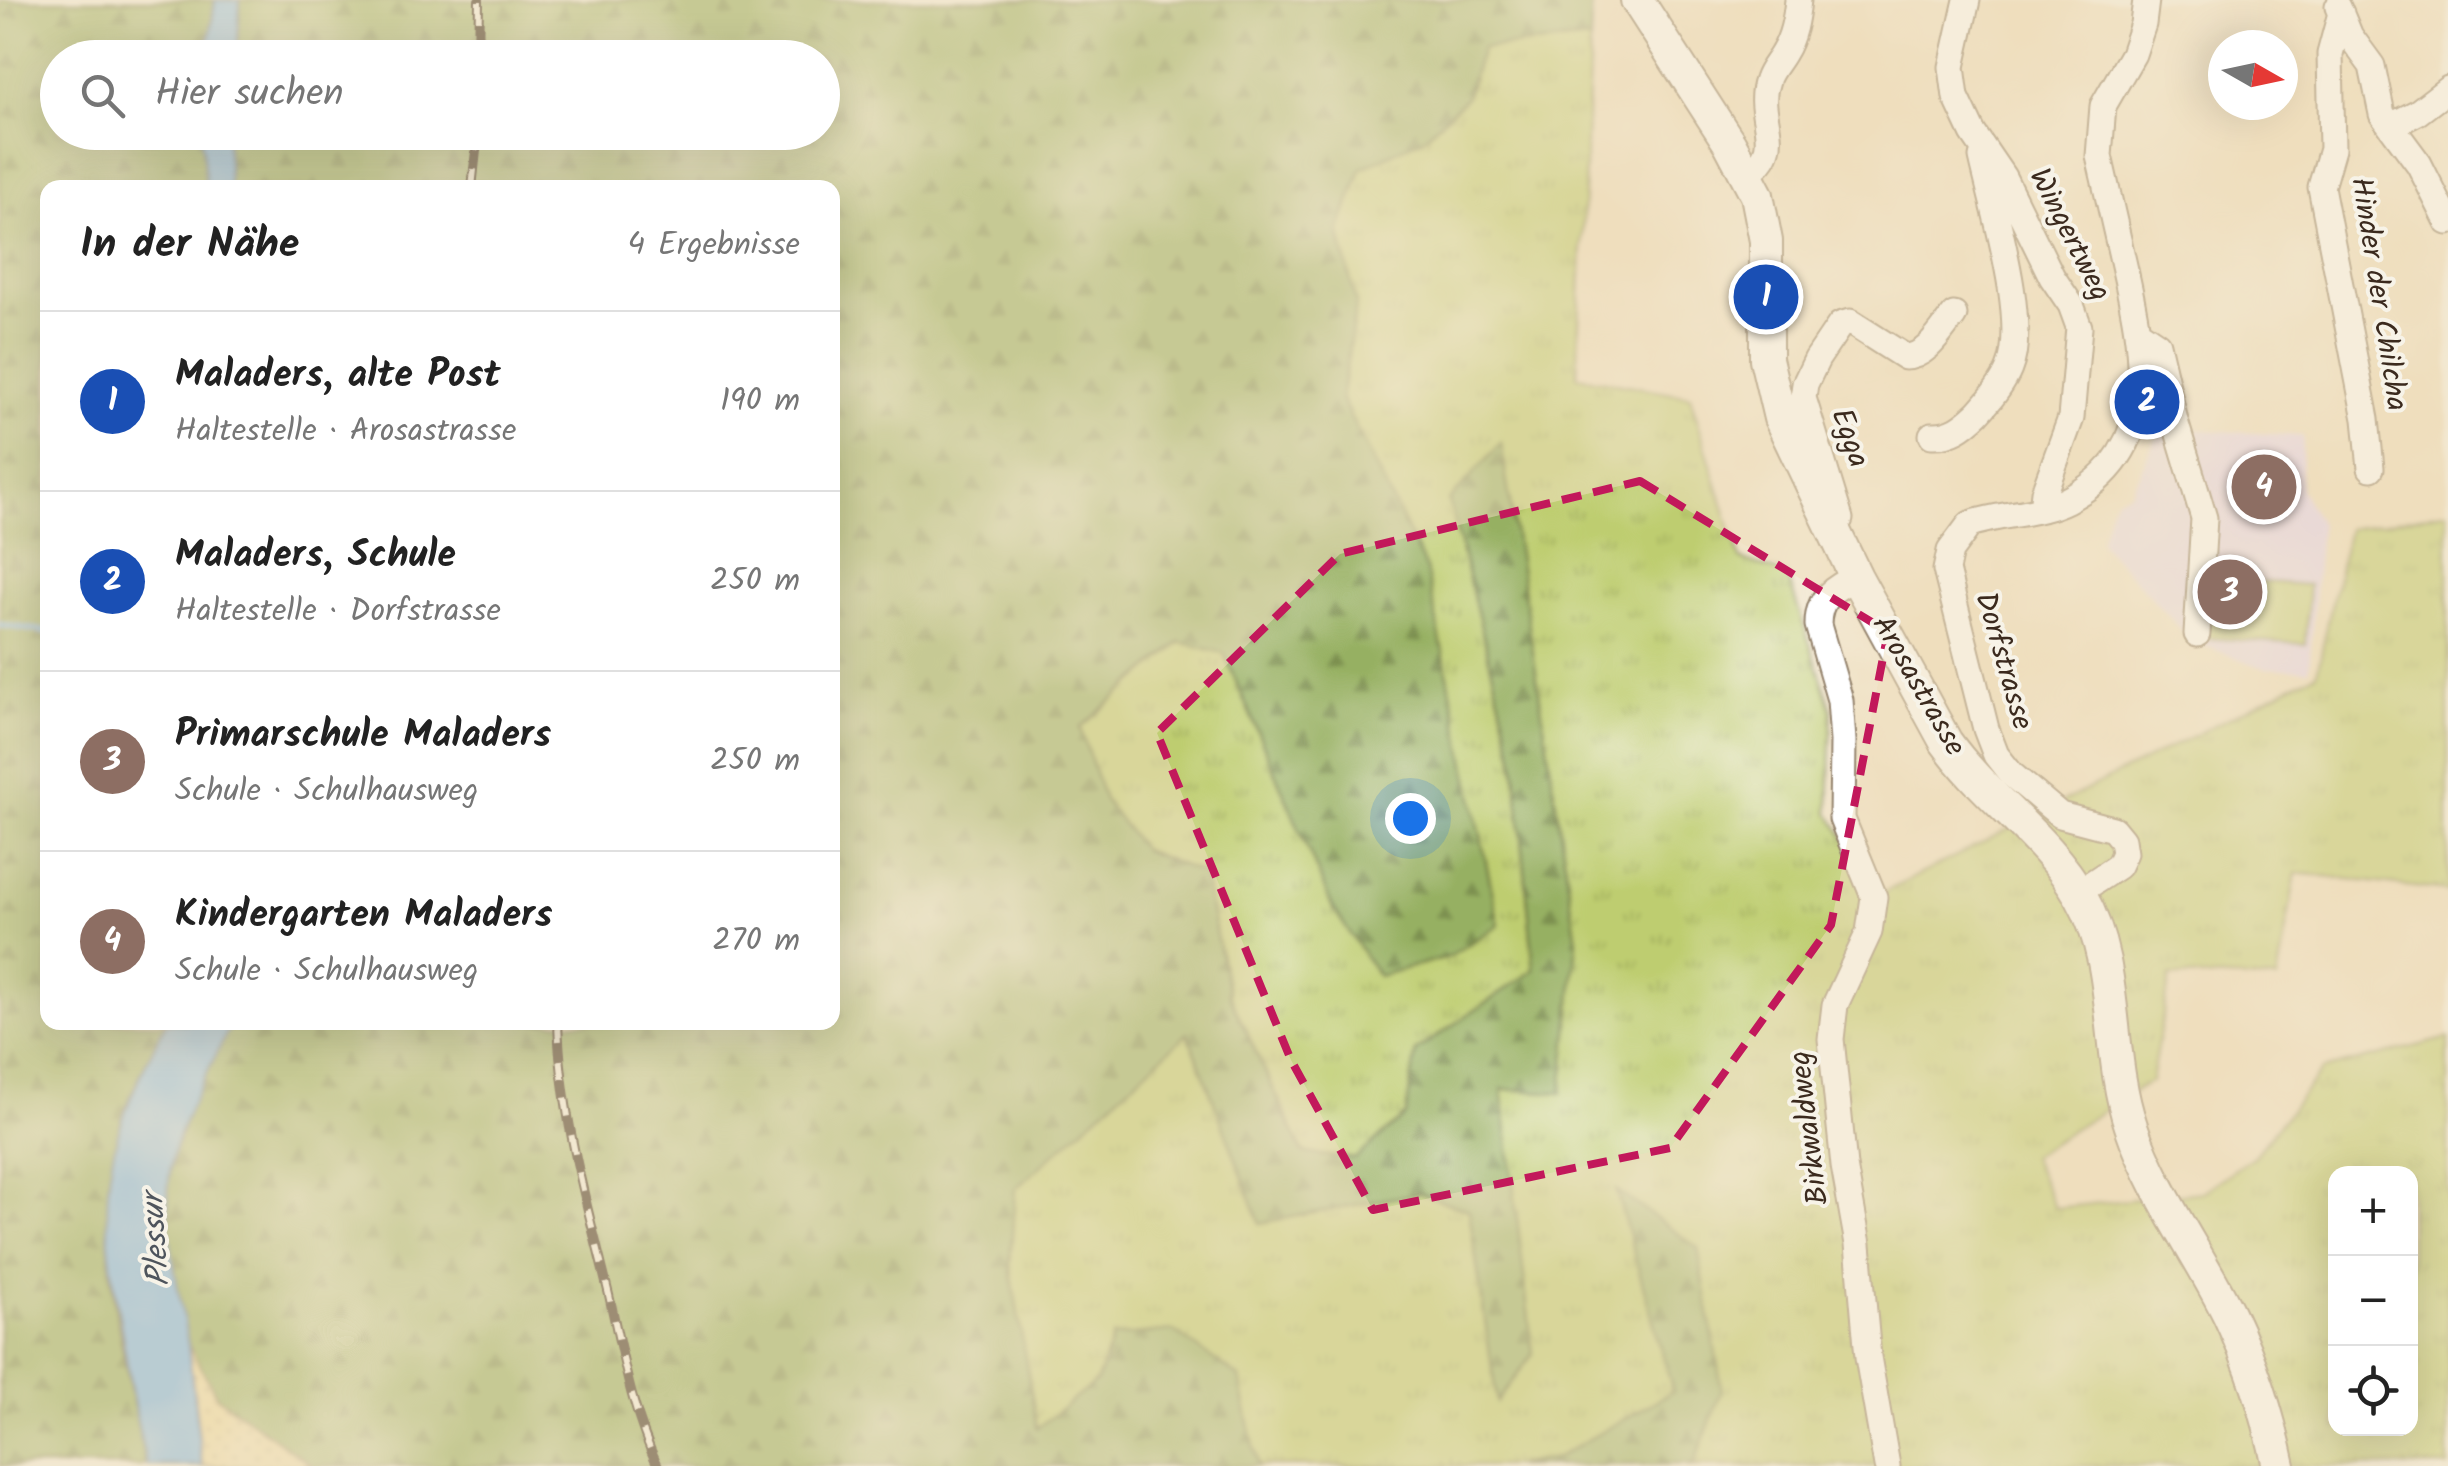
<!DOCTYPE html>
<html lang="de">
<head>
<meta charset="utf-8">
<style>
  body { margin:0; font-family:Kalam,sans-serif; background:#f6f6f6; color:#222 }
  .controls { position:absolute; right:30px; bottom:30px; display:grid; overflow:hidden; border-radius:20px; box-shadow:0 10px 40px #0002 }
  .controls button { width:90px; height:90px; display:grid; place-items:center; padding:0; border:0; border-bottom:2px solid #e0e0e0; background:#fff; color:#222; font:50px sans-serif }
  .compass { position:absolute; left:2208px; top:30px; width:90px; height:90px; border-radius:50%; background:#fff; box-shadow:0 10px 40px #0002; rotate:99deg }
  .you { position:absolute; left:1410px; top:818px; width:35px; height:35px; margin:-25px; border:8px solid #fff; border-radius:50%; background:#1a73e8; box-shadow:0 0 0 15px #1a73e833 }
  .badge { display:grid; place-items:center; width:65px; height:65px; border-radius:50%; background:#c8321e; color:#fff; font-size:32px; font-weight:700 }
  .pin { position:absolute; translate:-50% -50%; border:5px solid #fff; box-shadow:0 2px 10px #0006 }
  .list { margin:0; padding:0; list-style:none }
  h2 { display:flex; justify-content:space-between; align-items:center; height:130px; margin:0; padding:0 40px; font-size:42px }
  h2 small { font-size:32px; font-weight:400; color:#767676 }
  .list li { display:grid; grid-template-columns:65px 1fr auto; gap:30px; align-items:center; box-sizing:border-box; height:180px; padding:0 40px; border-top:2px solid #e0e0e0 }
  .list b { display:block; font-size:38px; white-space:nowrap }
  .list p { margin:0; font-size:32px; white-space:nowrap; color:#767676 }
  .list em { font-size:32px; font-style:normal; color:#767676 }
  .icon { flex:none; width:55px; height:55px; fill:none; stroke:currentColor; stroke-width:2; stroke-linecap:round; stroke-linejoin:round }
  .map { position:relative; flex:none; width:2448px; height:1466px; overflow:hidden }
  .search { position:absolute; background:#fff; box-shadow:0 10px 40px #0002; left:40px; top:40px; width:800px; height:110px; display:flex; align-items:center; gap:25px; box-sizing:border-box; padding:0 35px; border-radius:55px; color:#767676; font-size:38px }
  .panel { position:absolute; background:#fff; box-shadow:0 10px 40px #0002; left:40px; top:180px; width:800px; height:850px; border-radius:20px }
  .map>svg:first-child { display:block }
  .built { fill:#e3d3f3 }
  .grass { fill:url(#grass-tufts); stroke:#7c7c47; stroke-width:2.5; fill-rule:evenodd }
  .forest { fill:url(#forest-firs); stroke:#686d40; stroke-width:2.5 }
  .sand { fill:url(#sand-dots); stroke:#94825e; stroke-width:2.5 }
  .pitch { fill:#becd70; stroke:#7c7c47; stroke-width:2.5 }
  .water { fill:#79b6ec; stroke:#5a7085; stroke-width:2.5 }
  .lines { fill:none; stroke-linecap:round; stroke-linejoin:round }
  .stream { stroke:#79b6ec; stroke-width:6 }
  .minor-casing { stroke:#95846e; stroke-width:29 }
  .secondary-casing { stroke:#95846e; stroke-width:36 }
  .minor { stroke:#fff; stroke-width:25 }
  .secondary { stroke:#fff; stroke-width:32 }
  .rail-casing { stroke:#3b2a1e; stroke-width:10 }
  .rail { stroke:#f7f3e8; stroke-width:6; stroke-dasharray:19; stroke-linecap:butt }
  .marked { fill:none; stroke:#c2185b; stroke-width:8; stroke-dasharray:20 12; stroke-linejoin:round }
  .labels { text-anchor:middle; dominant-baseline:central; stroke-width:8; stroke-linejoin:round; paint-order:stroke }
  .street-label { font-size:30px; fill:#3b2a1e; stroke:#f7f3e8 }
  .water-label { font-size:32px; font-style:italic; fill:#4e545c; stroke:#f7f3e8 }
</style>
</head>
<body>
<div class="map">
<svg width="2448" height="1466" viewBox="0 0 2448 1466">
  <defs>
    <pattern id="grass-tufts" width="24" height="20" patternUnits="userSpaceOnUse" patternTransform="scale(2.5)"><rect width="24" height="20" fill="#becd70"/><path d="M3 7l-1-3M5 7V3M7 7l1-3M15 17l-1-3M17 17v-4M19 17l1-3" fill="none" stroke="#a4b061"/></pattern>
    <pattern id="forest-firs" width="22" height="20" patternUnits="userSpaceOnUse" patternTransform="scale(2.5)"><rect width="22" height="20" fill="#96b062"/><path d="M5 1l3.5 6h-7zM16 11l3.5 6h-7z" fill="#7c8f50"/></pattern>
    <pattern id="sand-dots" width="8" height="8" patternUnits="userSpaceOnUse" patternTransform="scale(2.5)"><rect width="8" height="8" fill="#eeda9e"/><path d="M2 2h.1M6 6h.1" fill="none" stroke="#cdbb88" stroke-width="1.8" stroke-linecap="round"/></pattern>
  </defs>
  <rect width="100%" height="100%" fill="#f7f3e8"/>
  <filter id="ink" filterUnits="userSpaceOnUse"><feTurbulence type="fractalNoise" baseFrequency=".01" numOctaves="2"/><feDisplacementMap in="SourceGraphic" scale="20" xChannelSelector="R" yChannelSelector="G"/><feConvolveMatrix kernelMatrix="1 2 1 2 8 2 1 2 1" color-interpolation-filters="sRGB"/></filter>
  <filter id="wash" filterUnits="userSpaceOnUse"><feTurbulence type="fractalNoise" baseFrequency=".0048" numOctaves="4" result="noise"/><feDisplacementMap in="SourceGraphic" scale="40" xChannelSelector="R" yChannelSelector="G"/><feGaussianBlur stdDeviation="2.25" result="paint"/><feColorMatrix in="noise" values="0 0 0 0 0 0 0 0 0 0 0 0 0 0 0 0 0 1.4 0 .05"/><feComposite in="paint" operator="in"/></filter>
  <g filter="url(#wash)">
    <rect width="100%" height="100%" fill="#efdebd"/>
    <!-- built -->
    <path class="built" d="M2163,422L2186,429L2303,436L2300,489L2320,525L2309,670L2264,668L2192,641L2100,542L2110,507L2117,497L2131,492Z"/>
    <!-- grass -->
    <path class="grass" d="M1590,39L1577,376L1690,396L1740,559L1787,575L1832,710L1829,813L1883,893L2317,673L2348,529L2448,511V891L2296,873L2277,980L2170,976L2151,1081L2031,1156L2055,1208L2202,1192L2254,1156L2322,1070L2448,1038V1466H1687L1694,1464L1617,1191L1673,1391L1556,1458L1512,1466H1258L1239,1377L1113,1337L1097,1381L1037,1429L1010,1265L1014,1189L1188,1032L1260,1222L1419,1193L1469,1210L1497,1401L1533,1354L1501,1088L1562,1093L1501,445L1449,501L1515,760L1534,970L1416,1051L1406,1115L1355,1159L1304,1153L1229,995L1203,874L1143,850L1104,800L1080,728L1181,642L1224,653L1333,908L1426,569L1341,398L1356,304L1339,231L1361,168L1426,136L1466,97L1482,48ZM2336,1174H2410V1428H2336Z"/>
    <!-- forest -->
    <path class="forest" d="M0,0H215L210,36L202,57L58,58V132L201,133L206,187L48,188V1022L166,1023C147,1061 125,1101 116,1143C93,1247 126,1360 145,1463L142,1466H0Z
      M240,0H1592L1590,39L1482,48L1466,97L1426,136L1361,169L1339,231L1356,304L1341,398L1426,569L1499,925L1448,957L1378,976L1333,908L1224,653L1180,642L1080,728L1104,800L1143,850L1203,874L1229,995L1303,1153L1355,1159L1406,1115L1416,1051L1534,970L1515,760L1449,501L1501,443L1577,941L1562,1093L1502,1089L1533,1354L1497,1402L1469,1210L1419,1193L1260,1223L1188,1033L1015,1189L1010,1266L1037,1428L1097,1381L1113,1337L1173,1331L1239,1377L1258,1466H313L217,1397L188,1345L169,1241L168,1181L173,1154L191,1103L231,1023L832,1022V188L229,187L226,133L822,132V58L237,57Z
      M1616,1190L1698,1248L1722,1390L1694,1464L1512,1466L1556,1458L1673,1391Z"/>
    <!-- sand -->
    <path class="sand" d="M188,1345L217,1397L313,1466H202Z"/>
    <!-- pitch -->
    <path class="pitch" d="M2208,578L2309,585L2305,644L2204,638Z"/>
    <!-- water -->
    <path class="water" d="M215,0H240L237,57H202L210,36Z
      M201,133H226L229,187H206Z
      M166,1023H231C212,1067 185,1108 173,1155C158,1219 179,1282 188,1345C193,1385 197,1426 202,1466H147C136,1425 130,1381 123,1338C114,1284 102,1227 110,1172C117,1119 142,1070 166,1023Z"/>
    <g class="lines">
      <!-- stream -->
      <path class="stream" d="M0,625L48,632"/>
    </g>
  </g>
  <g filter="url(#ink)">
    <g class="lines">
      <defs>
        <path id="minor" d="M1967,0L1952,67L1956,97L1973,133L2003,177L2052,277L2071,305L2079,327L2071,418L2044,492L2042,509
          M2338,7L2350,36L2372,66L2382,114L2419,164L2448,222
          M2341,13L2330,54L2332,149L2321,187L2366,419L2371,468
          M2391,126L2418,112L2448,89
          M1746,173C1790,148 1753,117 1767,80C1770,70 1778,62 1783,53C1793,37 1796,19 1798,0
          M2139,332L2157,344L2175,421L2204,518L2197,634
          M1932,435C1952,436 1964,426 1978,413C1989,401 2003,384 2009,369C2029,322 1993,208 1982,157
          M1840,519L1803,398L1805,384L1817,359L1840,325L1850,322L1905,357C1927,357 1941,331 1954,315
          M1856,577C1833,589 1818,597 1818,625L1840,700L1843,741L1842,819L1874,897L1869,932L1835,1005L1831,1039L1844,1166L1858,1244L1868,1357L1887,1466
          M2079,892L2118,866L2124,853L2122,840L2113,829L2060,815L2011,774L1996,755L1986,729L1946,570L1950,551L1970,524C2002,513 2037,515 2067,500C2165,450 2143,348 2123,261C2115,226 2107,191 2099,156L2103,106L2133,54L2143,24L2146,0"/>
        <path id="secondary" d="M1637,0L1730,144L1757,195L1766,241V359L1780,418L1856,577L1946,742C1986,798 2047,837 2081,897C2120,965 2106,1053 2131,1126C2153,1192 2198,1252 2229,1315C2252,1364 2268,1413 2279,1466"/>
      </defs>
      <!-- minor casing -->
      <use href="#minor" class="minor-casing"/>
      <!-- secondary casing -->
      <use href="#secondary" class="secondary-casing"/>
      <!-- minor -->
      <use href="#minor" class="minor"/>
      <!-- secondary -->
      <use href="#secondary" class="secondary"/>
      <defs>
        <path id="rail" d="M478,58L479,0
          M472,188L478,132
          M558,1022C561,1116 587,1205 609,1295C622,1353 632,1413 658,1466"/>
      </defs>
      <!-- rail casing -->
      <use href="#rail" class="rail-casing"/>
      <!-- rail -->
      <use href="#rail" class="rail"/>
    </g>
  </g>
  <!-- marked area -->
  <path d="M0 0H2448V1466H0ZM1640,481L1888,632L1831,925L1670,1148L1373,1210L1291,1060L1157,733L1340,554Z" fill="#efdebd" fill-opacity=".55" fill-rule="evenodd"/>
  <path class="marked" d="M1640,481L1888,632L1831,925L1670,1148L1373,1210L1291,1060L1157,733L1340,554Z"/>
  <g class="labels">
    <!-- street labels -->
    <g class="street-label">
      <text transform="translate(2069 235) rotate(63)">Wingertweg</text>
      <text transform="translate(2378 294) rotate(81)">Hinder der Chilcha</text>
      <text transform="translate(1849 438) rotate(71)">Egga</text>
      <text transform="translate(2003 661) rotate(74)">Dorfstrasse</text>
      <text transform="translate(1918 686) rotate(60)">Arosastrasse</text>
      <text transform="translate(1810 1128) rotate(-97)">Birkwaldweg</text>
    </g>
    <!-- water labels -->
    <g class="water-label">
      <text transform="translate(157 1240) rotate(-94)">Plessur</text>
    </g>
  </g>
</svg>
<div class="controls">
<button>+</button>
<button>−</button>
<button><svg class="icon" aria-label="locate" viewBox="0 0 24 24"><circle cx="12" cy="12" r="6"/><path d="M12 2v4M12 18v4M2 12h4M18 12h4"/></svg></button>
</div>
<svg class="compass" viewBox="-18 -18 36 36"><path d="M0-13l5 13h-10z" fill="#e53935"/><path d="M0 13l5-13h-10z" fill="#767676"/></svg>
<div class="you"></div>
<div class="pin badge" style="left:1766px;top:297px;background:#1a4fb4">1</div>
<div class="pin badge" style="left:2147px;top:402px;background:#1a4fb4">2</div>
<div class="pin badge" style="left:2230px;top:592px;background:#8d6e63">3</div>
<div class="pin badge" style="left:2264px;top:487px;background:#8d6e63">4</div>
<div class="search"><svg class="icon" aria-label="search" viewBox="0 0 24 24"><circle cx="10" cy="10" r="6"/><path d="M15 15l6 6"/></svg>Hier suchen</div>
<section class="panel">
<h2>In der Nähe<small>4 Ergebnisse</small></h2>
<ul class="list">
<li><span class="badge" style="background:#1a4fb4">1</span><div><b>Maladers, alte Post</b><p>Haltestelle · Arosastrasse</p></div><em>190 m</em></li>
<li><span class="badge" style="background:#1a4fb4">2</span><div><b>Maladers, Schule</b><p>Haltestelle · Dorfstrasse</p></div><em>250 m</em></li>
<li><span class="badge" style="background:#8d6e63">3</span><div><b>Primarschule Maladers</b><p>Schule · Schulhausweg</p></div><em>250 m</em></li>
<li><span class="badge" style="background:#8d6e63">4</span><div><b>Kindergarten Maladers</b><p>Schule · Schulhausweg</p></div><em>270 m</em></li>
</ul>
</section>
</div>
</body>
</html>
